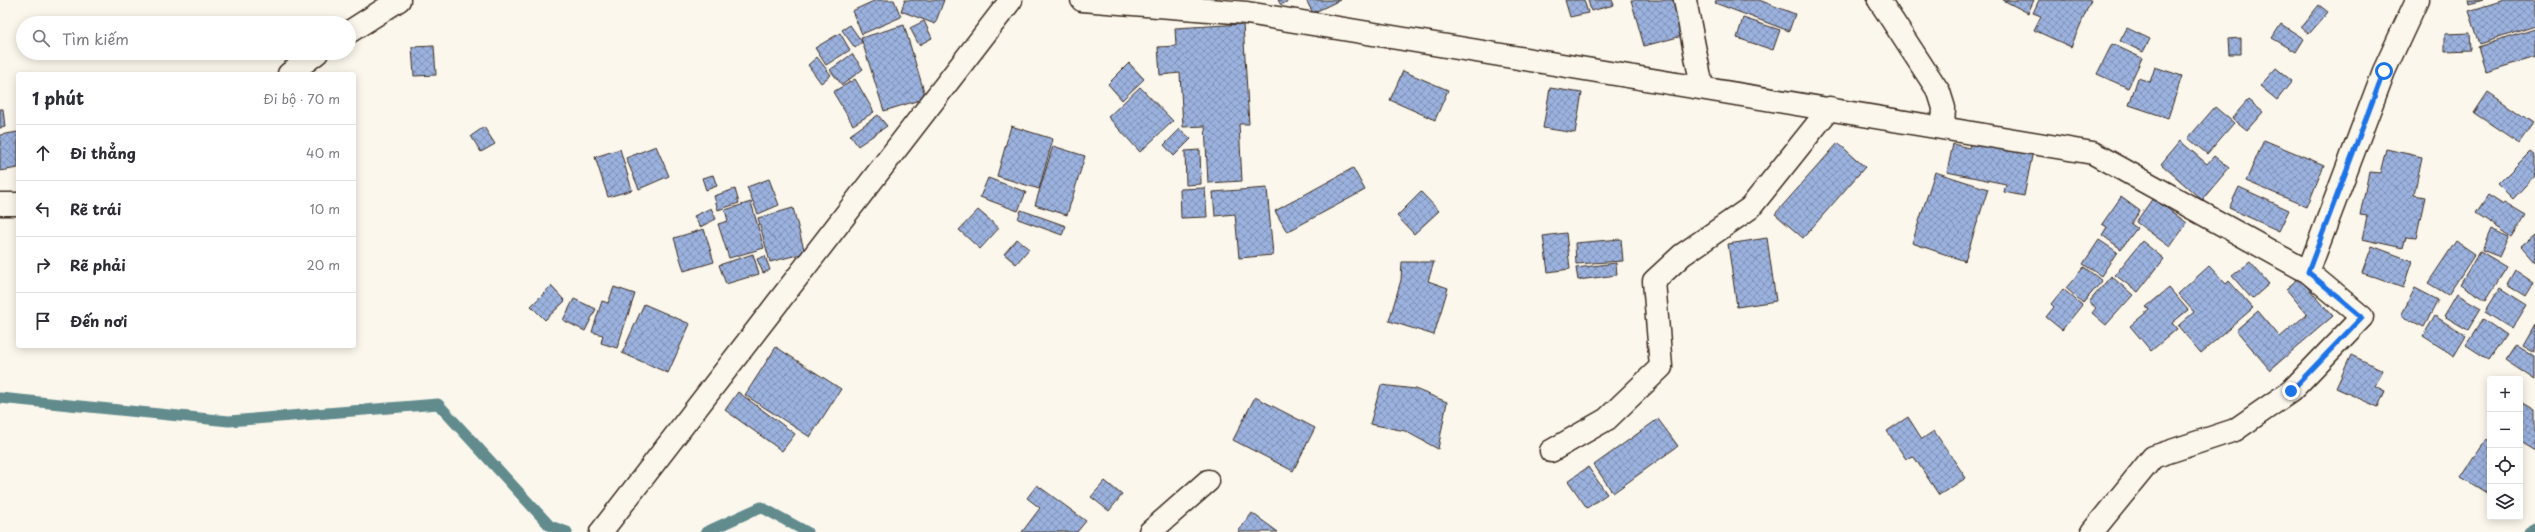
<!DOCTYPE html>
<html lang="vi">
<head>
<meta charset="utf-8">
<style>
  body { margin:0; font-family:"Playpen Sans",sans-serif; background:#f2f2f3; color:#2b2b33 }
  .controls { position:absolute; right:12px; bottom:12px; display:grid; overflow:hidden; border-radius:4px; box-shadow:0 2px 10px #0003 }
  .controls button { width:36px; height:36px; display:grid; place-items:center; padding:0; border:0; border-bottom:1px solid #e1e1e2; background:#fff; color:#2b2b33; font:20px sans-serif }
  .stop { position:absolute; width:12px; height:12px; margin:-9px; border:3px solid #1a73e8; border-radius:50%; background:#fff }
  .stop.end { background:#1a73e8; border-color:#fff; box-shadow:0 1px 4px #0008 }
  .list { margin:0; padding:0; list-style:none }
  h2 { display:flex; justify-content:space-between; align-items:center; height:52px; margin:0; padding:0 16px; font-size:17px }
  h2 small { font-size:13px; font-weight:400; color:#7c7c81 }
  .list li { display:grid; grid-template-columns:26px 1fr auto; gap:12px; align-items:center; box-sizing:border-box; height:56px; padding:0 16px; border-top:1px solid #e1e1e2 }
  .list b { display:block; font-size:15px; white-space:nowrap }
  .list em { font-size:13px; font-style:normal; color:#7c7c81 }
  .icon { flex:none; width:22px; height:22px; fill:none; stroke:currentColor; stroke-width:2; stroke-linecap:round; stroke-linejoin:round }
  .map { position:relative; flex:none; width:2535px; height:532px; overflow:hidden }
  .search { position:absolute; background:#fff; box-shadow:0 2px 10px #0003; left:16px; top:16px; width:340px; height:44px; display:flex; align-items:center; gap:10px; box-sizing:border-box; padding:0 14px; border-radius:22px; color:#7c7c81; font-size:15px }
  .panel { position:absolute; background:#fff; box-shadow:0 2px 10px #0003; left:16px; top:72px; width:340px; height:276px; border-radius:4px }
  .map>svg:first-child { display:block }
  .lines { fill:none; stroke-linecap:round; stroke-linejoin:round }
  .stream { stroke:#628b8d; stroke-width:11 }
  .building { fill:url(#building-cross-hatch); stroke:#3b2a1e }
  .minor-casing { stroke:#3b2a1e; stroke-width:25 }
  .minor { stroke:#fbf7ec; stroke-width:22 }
  .route { stroke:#1a73e8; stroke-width:5 }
</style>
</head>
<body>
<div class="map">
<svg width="2535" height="532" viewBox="0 0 2535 532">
  <defs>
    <pattern id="building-cross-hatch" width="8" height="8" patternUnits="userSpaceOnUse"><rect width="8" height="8" fill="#9bb2df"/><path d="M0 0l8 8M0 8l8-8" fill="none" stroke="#8091b4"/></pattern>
  </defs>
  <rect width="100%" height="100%" fill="#fbf7ec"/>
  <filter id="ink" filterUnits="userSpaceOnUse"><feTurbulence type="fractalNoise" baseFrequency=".025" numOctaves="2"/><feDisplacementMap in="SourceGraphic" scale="8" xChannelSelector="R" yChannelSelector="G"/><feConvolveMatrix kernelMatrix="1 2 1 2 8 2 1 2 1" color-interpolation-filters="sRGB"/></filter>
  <g filter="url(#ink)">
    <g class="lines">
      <!-- stream -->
      <path class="stream" d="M0,398L229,421L438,404L550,526L567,532
        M706,532L761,507L807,532
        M2528,532L2535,528"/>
    </g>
    <!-- building -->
    <path class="building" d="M876,0H894L901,17L862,34L852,11Z
      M905,0H944L935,24L901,11Z
      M1278,0H1290L1281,5Z
      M1306,0H1340L1313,13Z
      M1565,0H1584L1588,13L1570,17Z
      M1588,0H1612L1614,5L1591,11Z
      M1631,0H1677L1686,35L1644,46Z
      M1717,0H1759L1795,14L1789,31L1715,3Z
      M2003,0H2034L2028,13Z
      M2039,0H2091L2071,47L2034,30L2041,16L2033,13Z
      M2469,0H2483L2470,4Z
      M2504,0H2535V26L2480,44L2469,11Z
      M2319,5L2328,12L2309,34L2301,27Z
      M1743,18L1780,30L1773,50L1737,38Z
      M924,21L932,38L919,45L910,28Z
      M1243,24L1249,124H1239L1242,181L1208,183L1205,126L1183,127L1180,73L1160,75L1158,47L1176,46L1175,28Z
      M2281,24L2304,39L2296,52L2272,38Z
      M850,25L862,42L855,48L842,30Z
      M904,25L926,98L884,111L861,38Z
      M2127,28L2150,39L2143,52L2120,41Z
      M2535,29V57L2486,72L2478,47Z
      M840,33L850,50L826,65L815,48Z
      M2470,33L2471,50L2445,51V34Z
      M2241,38V54H2229L2228,39Z
      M2112,44L2142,58L2128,88L2097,74Z
      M434,46L436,75L414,76L412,47Z
      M852,54L863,69L842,85L830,70Z
      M817,57L831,75L821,83L808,65Z
      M1129,63L1144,79L1122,100L1108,84Z
      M2155,67L2182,76L2168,118L2129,105L2138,78L2150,82Z
      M2276,68L2292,81L2277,100L2260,86Z
      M1403,71L1448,90L1435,120L1390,100Z
      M855,79L874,112L853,125L833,92Z
      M1140,87L1173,121L1140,152L1108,117Z
      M1550,88L1582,93L1575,133L1543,128Z
      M2488,92L2533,123L2519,143L2474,113Z
      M2248,100L2263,112L2247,130L2232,118Z
      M2215,107L2234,123L2207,154L2188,138Z
      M0,109H3L5,127L0,128Z
      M878,115L887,126L858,146L850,135Z
      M1011,126L1053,139L1039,189L997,176Z
      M484,127L495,144L481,152L471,136Z
      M1180,129L1191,139L1174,156L1164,145Z
      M18,132V168L0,171V135Z
      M1971,138L2033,151L2024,196L2004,192L2006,184L1947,172L1953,144L1969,148Z
      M2264,140L2324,165L2307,207L2246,181Z
      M2180,141L2207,164L2214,156L2229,168L2202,200L2161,164Z
      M1838,143L1865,167L1803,238L1775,214Z
      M656,146L669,176L639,189L626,158Z
      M1053,146L1085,156L1067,215L1035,205Z
      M620,149L632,190L608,197L595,157Z
      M2386,149L2422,157L2414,195L2425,197L2416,238L2406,237L2403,248L2362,239L2367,216L2360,215L2369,172L2380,173Z
      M1200,150L1201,184L1186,185L1185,151Z
      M2530,152L2535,156V175L2513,199L2498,184Z
      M1353,168L1365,190L1287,232L1275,211Z
      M1935,172L1988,189L1965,261L1912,243Z
      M713,175L717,186L706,190L702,178Z
      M988,178L1026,192L1018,211L980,197Z
      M769,179L779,205L758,214L747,187Z
      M2239,187L2289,210L2279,231L2229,208Z
      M1205,188L1207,217L1181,218L1180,189Z
      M1267,188L1273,255L1239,258L1235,214L1215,216L1213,192Z
      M735,189L739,203L718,210L714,196Z
      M1421,192L1439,211L1414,234L1397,216Z
      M2488,195L2502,204L2504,202L2526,215L2512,237L2476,213Z
      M2121,197L2140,211L2131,224L2137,228L2121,249L2102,235L2107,227L2102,224Z
      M2153,198L2187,223L2170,247L2136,222Z
      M751,202L764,248L729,258L718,224L728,221L725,210Z
      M711,208L716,219L700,227L694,216Z
      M793,208L805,253L770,262L758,218Z
      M978,210L999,228L980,249L959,230Z
      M1021,210L1066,226L1062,235L1018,219Z
      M704,229L714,262L684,271L674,238Z
      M2491,229L2509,237L2500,257L2482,250Z
      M1566,233L1570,269L1548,272L1543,236Z
      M2535,234V262L2521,246Z
      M1767,238L1776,301L1737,307L1728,244Z
      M1017,239L1029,249L1016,264L1004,254Z
      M1621,239L1623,261L1576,264L1575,243Z
      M2099,240L2117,252L2101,276L2083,264Z
      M2142,241L2164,259L2138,292L2115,275Z
      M2456,241L2475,254L2448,295L2428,283Z
      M2372,246L2412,261L2403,288L2362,273Z
      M2480,251L2507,267L2486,300L2460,284Z
      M753,254L759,274L726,284L719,265Z
      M765,256L770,270L763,273L757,259Z
      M1402,262H1434L1428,281L1448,288L1434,335L1389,321L1401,280Z
      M2250,262L2269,284L2252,299L2232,276Z
      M1616,263L1617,275L1578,280L1576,268Z
      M2209,266L2226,284L2229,281L2253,308L2201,353L2178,326L2194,312L2178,294Z
      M2084,267L2102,281L2083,303L2066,288Z
      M2515,270L2534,283L2526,296L2507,284Z
      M2111,276L2133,295L2106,325L2092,313L2096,308L2089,302Z
      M2299,278L2333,316L2270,370L2236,330L2258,311L2280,337L2307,314L2286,289Z
      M551,286L565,301L545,320L531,306Z
      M614,287L635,294L617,348L601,343L603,335L592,332L602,301L608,303Z
      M2169,288L2188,310L2172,323L2177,329L2151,351L2130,326L2149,310L2146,307Z
      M2415,288L2438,300L2424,327L2401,316Z
      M2500,288L2527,305L2512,329L2485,312Z
      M2063,289L2082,305L2062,330L2046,317L2054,307L2051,304Z
      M2457,294L2481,308L2468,330L2444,316Z
      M574,299L596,309L585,331L563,320Z
      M644,304L690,324L668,373L622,353Z
      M2435,316L2466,336L2454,356L2423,336Z
      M2483,319L2506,335L2489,360L2466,345Z
      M2535,324V352L2523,345Z
      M2516,344L2535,356V380L2505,360Z
      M776,347L841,389L810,437L745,395Z
      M2351,355L2383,370L2375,386L2385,391L2378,407L2336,388Z
      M1381,385L1415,389L1447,402L1438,449L1405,431L1370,424Z
      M738,392L795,434L782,451L725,410Z
      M1255,397L1315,428L1293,471L1233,440Z
      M2520,401L2535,410V451L2520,442Z
      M1908,417L1922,439L1934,431L1966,478L1939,495L1914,457L1906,459L1887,431Z
      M1658,419L1678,446L1613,493L1594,465Z
      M2486,439L2490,441V495L2461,477Z
      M1588,467L1607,494L1587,508L1568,481Z
      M1105,481L1122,495L1109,511L1091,497Z
      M1037,485L1086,521L1077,532H1022L1040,508L1027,498Z
      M1252,513L1278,532H1238Z"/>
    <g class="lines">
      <defs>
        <path id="minor" d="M1082,0L1247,13L2093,153L2308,272L2362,317L2291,391L2235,430L2153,457L2092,532
          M1685,0L1702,87
          M1879,0L1939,92L1944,108L1943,127
          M349,32L399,0
          M289,74L317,53
          M0,204H18
          M2308,272L2384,71L2417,0
          M1551,451L1607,419L1661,367L1654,281L1682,255L1750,208L1830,108
          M601,532L1011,0
          M1150,532L1208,481"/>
      </defs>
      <!-- minor casing -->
      <use href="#minor" class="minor-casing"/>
      <!-- minor -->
      <use href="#minor" class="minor"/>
    </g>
  </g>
  <g class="lines" filter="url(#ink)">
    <!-- route -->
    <path class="route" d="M2291,391L2362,317L2308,272L2384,71"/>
  </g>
</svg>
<div class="controls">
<button>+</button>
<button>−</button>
<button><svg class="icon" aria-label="locate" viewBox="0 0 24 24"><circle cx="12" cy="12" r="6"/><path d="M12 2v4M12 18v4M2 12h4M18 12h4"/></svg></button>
<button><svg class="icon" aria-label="layers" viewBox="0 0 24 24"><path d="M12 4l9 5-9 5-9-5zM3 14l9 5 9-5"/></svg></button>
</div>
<div class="stop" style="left:2384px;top:71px"></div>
<div class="stop end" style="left:2291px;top:391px"></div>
<div class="search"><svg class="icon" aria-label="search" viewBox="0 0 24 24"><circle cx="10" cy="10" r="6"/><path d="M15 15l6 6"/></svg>Tìm kiếm</div>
<section class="panel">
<h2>1 phút<small>Đi bộ · 70 m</small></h2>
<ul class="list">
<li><svg class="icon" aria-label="ahead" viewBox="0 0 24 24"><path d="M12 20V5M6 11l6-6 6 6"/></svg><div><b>Đi thẳng</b></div><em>40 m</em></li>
<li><svg class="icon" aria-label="left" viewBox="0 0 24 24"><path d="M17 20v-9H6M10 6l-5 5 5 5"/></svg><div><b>Rẽ trái</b></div><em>10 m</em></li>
<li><svg class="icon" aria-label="right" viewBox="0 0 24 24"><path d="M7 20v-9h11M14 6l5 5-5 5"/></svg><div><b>Rẽ phải</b></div><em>20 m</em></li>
<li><svg class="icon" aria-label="arrive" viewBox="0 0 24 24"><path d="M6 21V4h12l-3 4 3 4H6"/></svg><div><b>Đến nơi</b></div></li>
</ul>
</section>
</div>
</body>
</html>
